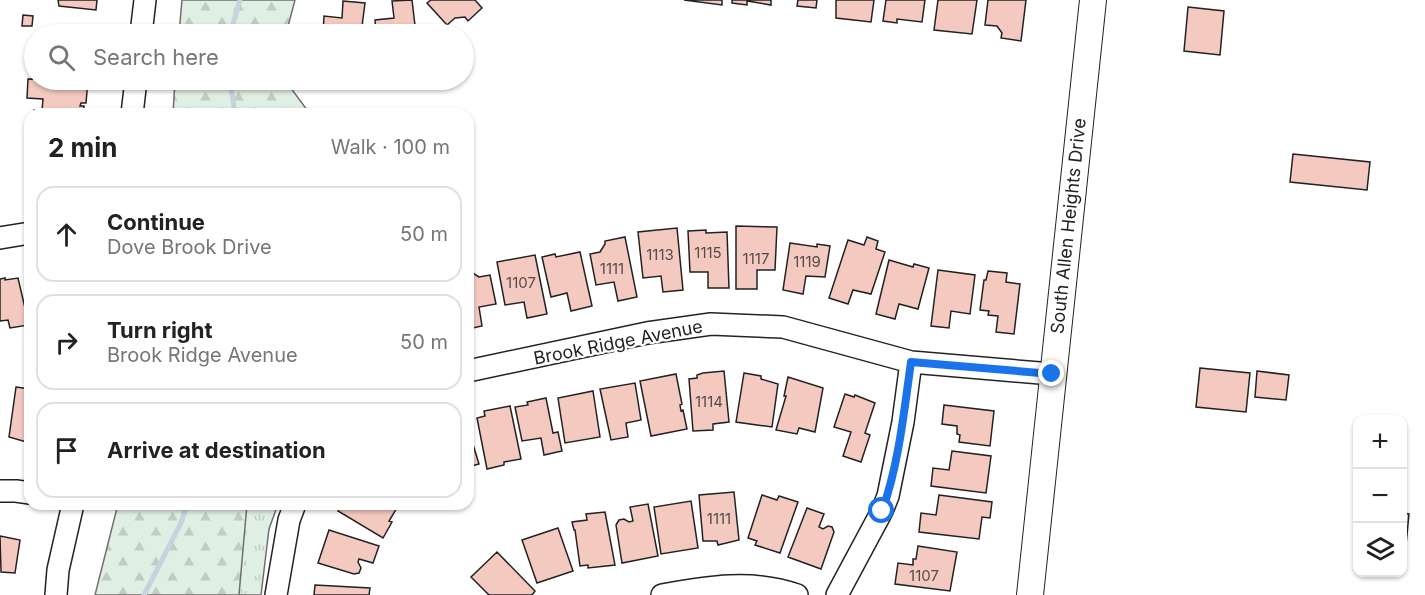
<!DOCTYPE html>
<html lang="en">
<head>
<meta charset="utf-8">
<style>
  body { margin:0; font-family:Inter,sans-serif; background:#f2f2f2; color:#222 }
  .controls { position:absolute; right:18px; bottom:18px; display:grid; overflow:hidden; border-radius:12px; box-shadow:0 2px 4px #0004 }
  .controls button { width:54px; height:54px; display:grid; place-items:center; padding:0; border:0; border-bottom:2px solid #e0e0e0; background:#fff; color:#222; font:30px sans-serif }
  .stop { position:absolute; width:18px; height:18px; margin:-14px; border:4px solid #1a73e8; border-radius:50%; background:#fff }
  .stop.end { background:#1a73e8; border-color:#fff; box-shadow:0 2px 6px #0008 }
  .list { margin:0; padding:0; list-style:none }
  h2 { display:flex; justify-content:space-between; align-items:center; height:78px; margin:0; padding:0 24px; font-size:26px }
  h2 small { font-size:20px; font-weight:400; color:#767676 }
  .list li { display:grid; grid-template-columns:39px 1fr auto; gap:18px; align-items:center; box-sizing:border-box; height:96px; margin:0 12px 12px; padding:0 12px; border:2px solid #e0e0e0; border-radius:18px }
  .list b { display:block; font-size:22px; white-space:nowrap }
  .list p { margin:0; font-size:20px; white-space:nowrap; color:#767676 }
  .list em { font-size:20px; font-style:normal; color:#767676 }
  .icon { flex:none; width:33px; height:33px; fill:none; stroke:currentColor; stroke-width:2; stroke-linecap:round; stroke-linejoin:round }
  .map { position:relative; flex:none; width:1425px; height:595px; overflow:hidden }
  .search { position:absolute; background:#fff; box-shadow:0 2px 4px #0004; left:24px; top:24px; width:450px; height:66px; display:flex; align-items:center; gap:15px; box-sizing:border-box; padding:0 21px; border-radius:33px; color:#767676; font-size:22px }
  .panel { position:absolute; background:#fff; box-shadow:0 2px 4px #0004; left:24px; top:108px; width:450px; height:402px; border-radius:18px }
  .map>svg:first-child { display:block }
  .grass { fill:url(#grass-tufts); stroke:#6f6f6f; stroke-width:1.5 }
  .forest { fill:url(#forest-firs); stroke:#6f6f6f; stroke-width:1.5 }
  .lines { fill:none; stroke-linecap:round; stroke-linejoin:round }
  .stream { stroke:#c7d3dd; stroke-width:5 }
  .building { fill:#f3c9c0; stroke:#222; stroke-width:1.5 }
  .minor-casing { stroke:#222; stroke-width:24 }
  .major-casing { stroke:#222; stroke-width:28 }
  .minor { stroke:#fff; stroke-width:21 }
  .major { stroke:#fff; stroke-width:26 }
  .route { stroke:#1a73e8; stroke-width:8 }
  .labels { text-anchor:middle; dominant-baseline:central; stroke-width:4.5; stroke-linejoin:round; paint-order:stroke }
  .number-label { font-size:15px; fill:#564c4a }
  .street-label { font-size:18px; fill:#222; stroke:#fff }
</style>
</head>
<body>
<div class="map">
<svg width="1425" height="595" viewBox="0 0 1425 595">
  <defs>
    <pattern id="grass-tufts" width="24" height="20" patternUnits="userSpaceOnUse" patternTransform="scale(1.5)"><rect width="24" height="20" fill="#e0efe3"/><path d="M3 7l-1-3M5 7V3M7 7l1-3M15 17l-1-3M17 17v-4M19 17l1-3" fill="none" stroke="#c0cdc2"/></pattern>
    <pattern id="forest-firs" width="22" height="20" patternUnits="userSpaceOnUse" patternTransform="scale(1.5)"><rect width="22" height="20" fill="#e0efe3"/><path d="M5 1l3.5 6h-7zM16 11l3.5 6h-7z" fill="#c0cdc2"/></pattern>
  </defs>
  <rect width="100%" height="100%" fill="#fff"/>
  <!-- grass -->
  <path class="grass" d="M246,504H278L269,529L261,595H237Z"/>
  <!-- forest -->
  <path class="forest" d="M182,0H295L286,34H179Z
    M175,80H285L310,114H173Z
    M118,504H247L239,595H95Z"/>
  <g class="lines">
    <!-- stream -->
    <path class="stream" d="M230,34L240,0
      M230,80L235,114
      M144,595L181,523L187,504"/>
  </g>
  <!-- building -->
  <path class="building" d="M58,0H97L96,10L59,6Z
    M412,0L416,34H376L375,20L394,18L392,1Z
    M431,0H475L482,8L468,21L465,17L455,18L447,25L427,3Z
    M684,0H722V5Z
    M732,0H771V5L747,1V5L732,3Z
    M798,0H817L816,8L797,6Z
    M836,0H874L871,22L836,18Z
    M886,0H925L922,22L897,19V23L883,21Z
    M938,0H977L972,34L934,30Z
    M988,0H1026L1021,41L1001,38L1002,33L997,26L985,25Z
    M343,1L365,3L361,34H323L324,16L342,18Z
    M1188,7L1224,11L1220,55L1184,51Z
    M23,15L33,16L32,26H22Z
    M62,25L89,28L88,34H61Z
    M28,79L88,80L86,103H81L80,106H84V114H34V110H42L43,99L27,98Z
    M1293,154L1370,162L1367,190L1290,182Z
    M736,226L777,227L775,270H757V289H736Z
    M677,228L683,290L663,292L661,276L643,278L638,232Z
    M706,230V233L727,232L729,288H708V272H690L688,231Z
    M625,237L637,297L618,301L614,282L596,285L590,254L600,252L605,244V241Z
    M867,237L878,241L876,249L885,252L871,294L853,290L848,304L829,298L848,240L864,245Z
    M790,243L817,247V244L830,246L825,277L806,276L803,294L783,290Z
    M580,252L592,306L571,311L567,293L551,297L542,257L555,254L556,257Z
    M535,255L547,314L527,318L524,302L505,305L497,262Z
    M889,260L913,267L914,264L929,268L918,309L899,304L895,319L876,314Z
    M468,267H470L471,272L479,277L490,275L496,304L479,307L482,326L468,329Z
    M938,270L975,275L970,314L951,311L949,328L931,326Z
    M988,271L1007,273L1006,282L1020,284L1014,334L996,332L998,316L988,315L989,311L980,310L984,280H986Z
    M5,278V280L18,278L29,325L10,328L8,320L0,321V279Z
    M1200,368L1250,373L1246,412L1196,407Z
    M724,371L729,422L713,424V430L693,431L689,379L697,378V375L703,373Z
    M1257,371L1289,375L1286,400L1255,397Z
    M744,373L761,376V379L778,384L772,427L736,422Z
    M676,374L682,404L680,405L681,411L683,410L687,429L651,436L640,381Z
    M788,377L823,388L815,432L799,428L797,434L776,430L786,396H784Z
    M635,383L641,420L626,423L628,437L611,440L600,389Z
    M16,387L30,389V443L9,437Z
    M593,391L600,437L565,443L558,398Z
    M845,394L854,397L855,395L875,403L865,433L870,435L861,462L843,456L851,432L834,427Z
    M546,398L553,433L558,432L562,451L544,455L541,438L522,441L515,407L528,405L527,402Z
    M944,405L994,411L990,446L959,442L960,435L957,434V426L942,424Z
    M510,406L521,459L504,462V465L487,469L477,418L485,416L484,411Z
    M468,428L479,464L468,467Z
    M952,451L991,456L986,493L931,486L933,468L949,470Z
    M734,492L739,540L718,545L717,541H703L699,495Z
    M762,495L777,500L779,496L798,502L780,553L755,545L757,541L748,538Z
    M939,495L992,502L990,518L982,517L979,539L919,532L921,513L936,515Z
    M691,501L698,548L661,554L654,507Z
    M342,504H395L398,506L389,521L392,522L383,538L338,511Z
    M648,504L658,556L622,563L616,525L619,520L624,519L629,522L633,521L630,507Z
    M807,508L824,514L819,527L823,529L828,526L832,527L834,532L821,569L788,557Z
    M605,512L615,565L588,568V565L580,566L575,530H574L572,522L587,520L586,514Z
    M1402,513L1409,514L1405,555H1402Z
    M558,528L573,571L537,583L522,540Z
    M329,530L379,546L373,563L359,559L358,562L361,568L359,573L354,574L318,563Z
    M0,536L20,540L15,573L1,572Z
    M918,546L957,552L950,591L895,584L898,563L913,565V559H916Z
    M497,552L535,591L532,595H489L471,577Z
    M315,585L370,588L369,595H314Z"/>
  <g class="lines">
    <defs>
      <path id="minor" d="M141,34L145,0
        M132,114L136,80
        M0,238L30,233
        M468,371L647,333L711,324L783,327L911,362L1052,374
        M0,491H16L30,493
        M56,595L58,570L73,504
        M276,595L289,520L295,504
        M662,595C707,587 752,579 797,595
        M837,595L882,511L888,496L903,422L911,362"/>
      <path id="major" d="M1030,595L1093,0"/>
    </defs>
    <!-- minor casing -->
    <use href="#minor" class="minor-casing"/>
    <!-- major casing -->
    <use href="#major" class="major-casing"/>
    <!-- minor -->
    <use href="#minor" class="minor"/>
    <!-- major -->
    <use href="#major" class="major"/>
  </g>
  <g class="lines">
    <!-- route -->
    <path class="route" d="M882,511C899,464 904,411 911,362L1052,374"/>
  </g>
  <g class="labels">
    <!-- number labels -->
    <g class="number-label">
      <text x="708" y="252">1115</text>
      <text x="660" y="254">1113</text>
      <text x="756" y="258">1117</text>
      <text x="807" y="261">1119</text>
      <text x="612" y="268">1111</text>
      <text x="521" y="282">1107</text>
      <text x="709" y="401">1114</text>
      <text x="719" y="518">1111</text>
      <text x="924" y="575">1107</text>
    </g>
    <!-- street labels -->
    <g class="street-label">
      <text transform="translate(1068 226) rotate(-84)">South Allen Heights Drive</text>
      <text transform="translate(618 342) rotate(-11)">Brook Ridge Avenue</text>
    </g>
  </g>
</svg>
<div class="controls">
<button>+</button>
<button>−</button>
<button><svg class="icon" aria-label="layers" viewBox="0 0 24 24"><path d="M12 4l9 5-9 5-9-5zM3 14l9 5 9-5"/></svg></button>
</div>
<div class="stop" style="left:882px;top:511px"></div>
<div class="stop end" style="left:1052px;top:374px"></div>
<div class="search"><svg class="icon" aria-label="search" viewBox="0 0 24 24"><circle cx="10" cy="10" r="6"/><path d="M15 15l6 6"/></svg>Search here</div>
<section class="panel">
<h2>2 min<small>Walk · 100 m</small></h2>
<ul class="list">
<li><svg class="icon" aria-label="ahead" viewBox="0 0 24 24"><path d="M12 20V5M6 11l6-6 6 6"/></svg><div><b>Continue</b><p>Dove Brook Drive</p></div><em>50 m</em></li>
<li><svg class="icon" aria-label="right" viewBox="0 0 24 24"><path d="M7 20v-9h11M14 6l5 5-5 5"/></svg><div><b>Turn right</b><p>Brook Ridge Avenue</p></div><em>50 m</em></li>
<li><svg class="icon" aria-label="arrive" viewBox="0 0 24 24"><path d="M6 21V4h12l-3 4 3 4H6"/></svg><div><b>Arrive at destination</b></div></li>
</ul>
</section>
</div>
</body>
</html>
